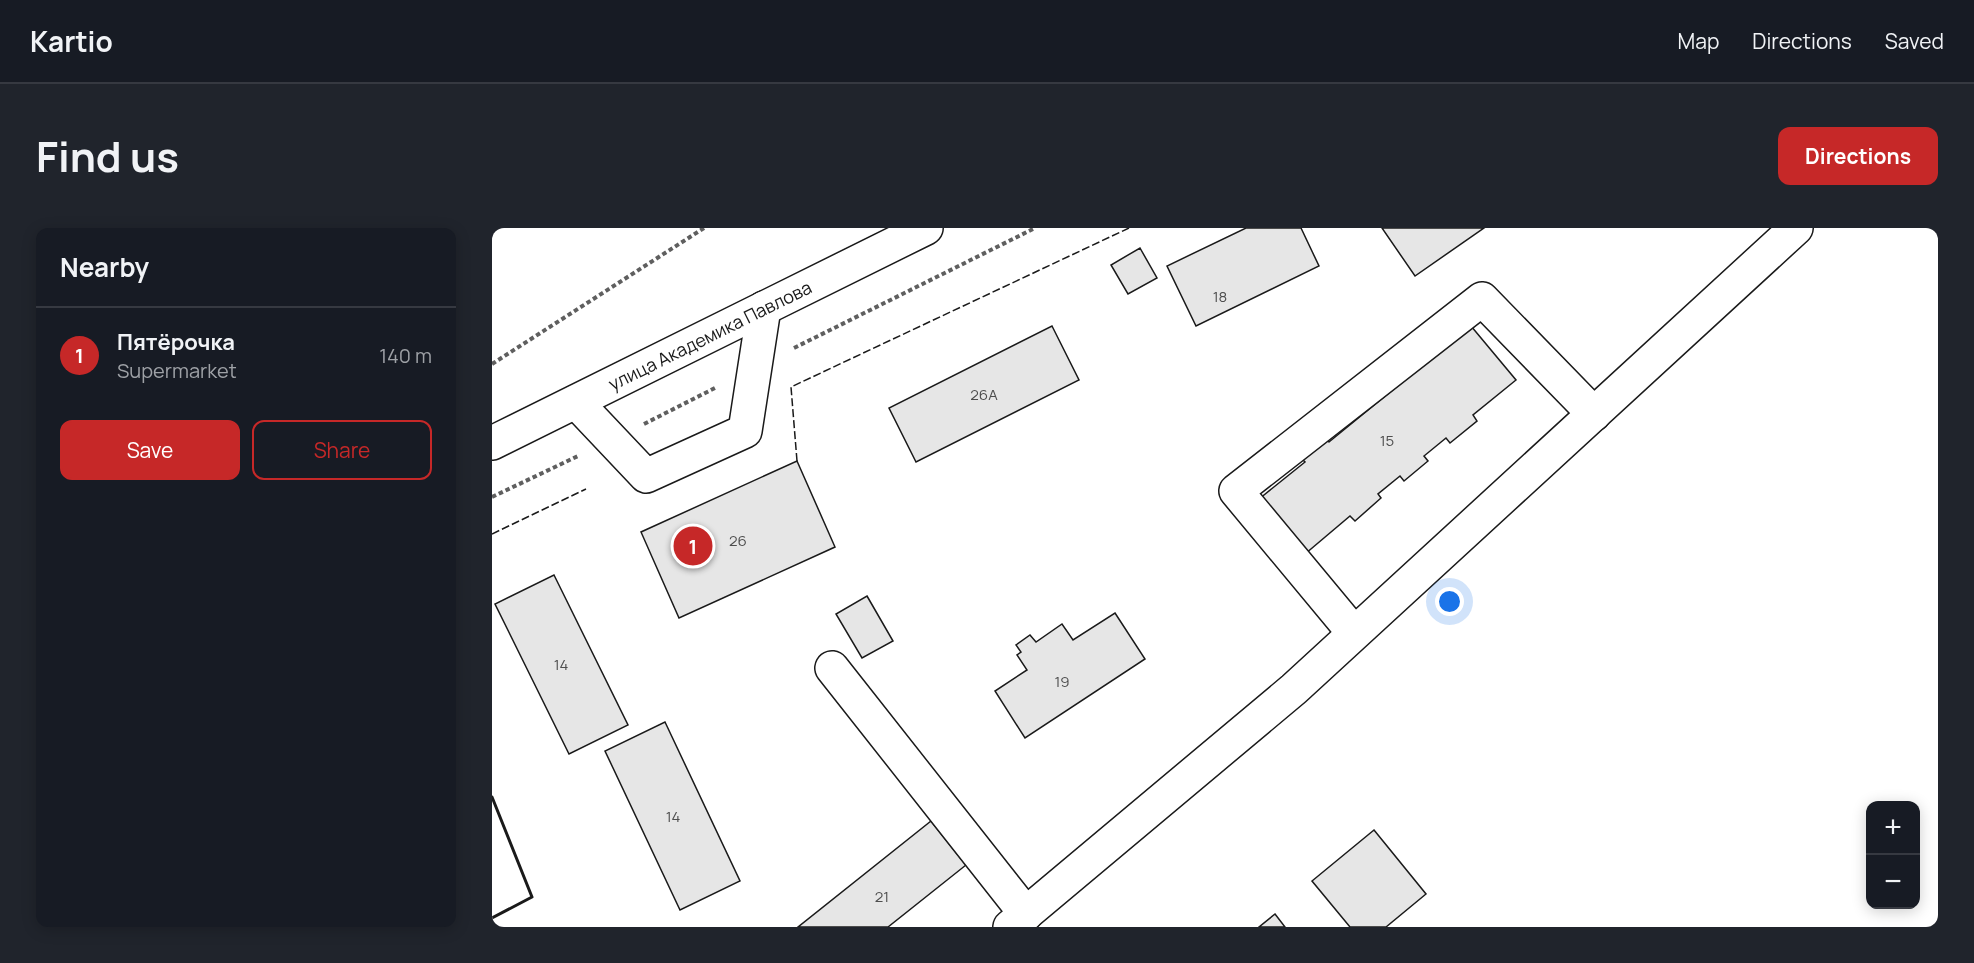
<!DOCTYPE html>
<html lang="en">
<head>
<meta charset="utf-8">
<style>
  body { margin:0; font-family:Manrope,sans-serif; background:#20242c; color:#f1f3f6 }
  .controls { position:absolute; right:18px; bottom:18px; display:grid; overflow:hidden; border-radius:12px; box-shadow:0 3px 15px #0003 }
  .controls button { width:54px; height:54px; display:grid; place-items:center; padding:0; border:0; border-bottom:2px solid #363941; background:#171b24; color:#f1f3f6; font:30px sans-serif }
  .you { position:absolute; left:958px; top:374px; width:21px; height:21px; margin:-15px; border:4px solid #fff; border-radius:50%; background:#1a73e8; box-shadow:0 0 0 9px #1a73e833 }
  .badge { display:grid; place-items:center; width:39px; height:39px; border-radius:50%; background:#c62828; color:#fff; font-size:20px; font-weight:700 }
  .pin { position:absolute; translate:-50% -50%; border:3px solid #fff; box-shadow:0 2px 6px #0006 }
  .list { margin:0; padding:0; list-style:none }
  h2 { display:flex; justify-content:space-between; align-items:center; height:78px; margin:0; padding:0 24px; font-size:26px }
  h2 small { font-size:20px; font-weight:400; color:#9ea1a6 }
  .list li { display:grid; grid-template-columns:39px 1fr auto; gap:18px; align-items:center; box-sizing:border-box; height:96px; padding:0 24px; border-top:2px solid #363941 }
  .list b { display:block; font-size:22px; white-space:nowrap }
  .list p { margin:0; font-size:20px; white-space:nowrap; color:#9ea1a6 }
  .list em { font-size:20px; font-style:normal; color:#9ea1a6 }
  .actions { display:flex; gap:12px; padding:18px 24px }
  .actions a { flex:1; padding:14px 0; border:2px solid #c62828; border-radius:12px; text-align:center; font-size:21px; color:#c62828 }
  .actions .main { background:#c62828; color:#fff }
  .map { position:relative; flex:none; width:1446px; height:699px; overflow:hidden; border-radius:12px }
  header { display:flex; align-items:center; gap:36px; box-sizing:border-box; height:84px; padding:0 30px; background:#171b24; border-bottom:2px solid #363941 }
  header strong { font-size:28px }
  nav { display:flex; gap:33px; margin-inline-start:auto; font-size:21px }
  .intro { display:flex; align-items:center; justify-content:space-between; box-sizing:border-box; height:144px; padding:0 36px }
  h1 { margin:0; font-size:42px }
  .button { padding:15px 27px; border-radius:12px; background:#c62828; color:#fff; font-size:21px; font-weight:700 }
  main { display:flex; gap:36px; padding:0 36px }
  aside { flex:1; background:#171b24; border-radius:12px; box-shadow:0 3px 15px #0003 }
  .map>svg:first-child { display:block }
  .building { fill:#e6e6e6; stroke:#1a1a1a; stroke-width:1.5 }
  .lines { fill:none; stroke-linecap:round; stroke-linejoin:round }
  .minor-casing { stroke:#1a1a1a; stroke-width:36 }
  .path { stroke:#5f5f5f; stroke-width:4; stroke-dasharray:4.5 3; stroke-linecap:butt }
  .minor { stroke:#fff; stroke-width:33 }
  .fence { stroke:#1a1a1a; stroke-width:1.5; stroke-dasharray:8 3; stroke-linecap:butt }
  .wall { stroke:#1a1a1a; stroke-width:3 }
  .labels { text-anchor:middle; dominant-baseline:central; stroke-width:4.5; stroke-linejoin:round; paint-order:stroke }
  .number-label { font-size:15px; fill:#4d4d4d }
  .street-label { font-size:18px; fill:#1a1a1a; stroke:#fff }
</style>
</head>
<body>
<header>
<strong>Kartio</strong>
<nav><a>Map</a><a>Directions</a><a>Saved</a></nav>
</header>
<div class="intro"><h1>Find us</h1><a class="button">Directions</a></div>
<main>
<aside>
<h2>Nearby<small></small></h2>
<ul class="list">
<li><span class="badge">1</span><div><b>Пятёрочка</b><p>Supermarket</p></div><em>140 m</em></li>
</ul>
<div class="actions"><a class="main">Save</a><a>Share</a></div>
</aside>
<div class="map">
<svg width="1446" height="699" viewBox="0 0 1446 699">
  <rect width="100%" height="100%" fill="#fff"/>
  <!-- building -->
  <path class="building" d="M754,0H809L827,38L704,98L675,38Z
    M890,0H992L923,48Z
    M648,20L665,50L636,66L619,37Z
    M560,98L587,152L424,234L397,180Z
    M979,98L1024,152L981,187L985,193L958,215L954,210L932,228L936,233L912,253L908,248L886,266L889,270L863,293L858,288L813,326L767,271L813,234L808,229L833,208L837,214Z
    M305,233L343,319L187,390L149,304Z
    M62,347L136,497L77,526L3,376Z
    M375,368L401,413L370,430L344,386Z
    M623,385L653,431L533,510L503,463L535,442L525,427L529,424L524,417L538,407L544,414L570,396L581,412Z
    M173,494L248,653L188,682L113,523Z
    M439,593L474,637L396,699H306Z
    M882,602L934,666L894,699H858L820,653Z
    M783,686L793,699H767Z"/>
  <g class="lines">
    <defs>
      <g id="minor">
        <path d="M84,174L154,248L253,203L272,80"/>
        <path id="s1" d="M0,215L434,0"/>
        <path d="M862,405L744,263L990,71L1102,186"/>
        <path d="M340,440L534,686"/>
        <path d="M518,699L802,461L1304,0"/>
      </g>
    </defs>
    <!-- minor casing -->
    <use href="#minor" class="minor-casing"/>
    <!-- path -->
    <path class="path" d="M302,120L543,0
      M0,136L212,0
      M152,196L223,160
      M0,269L86,228"/>
    <!-- minor -->
    <use href="#minor" class="minor"/>
    <!-- fence -->
    <path class="fence" d="M305,233L299,159L637,0
      M0,306L94,261"/>
    <!-- wall -->
    <path class="wall" d="M0,569L40,669L0,690"/>
  </g>
  <g class="labels">
    <!-- number labels -->
    <g class="number-label">
      <text x="728" y="68">18</text>
      <text x="492" y="166">26А</text>
      <text x="895" y="212">15</text>
      <text x="246" y="312">26</text>
      <text x="69" y="436">14</text>
      <text x="570" y="453">19</text>
      <text x="181" y="588">14</text>
      <text x="390" y="668">21</text>
    </g>
    <!-- street labels -->
    <g class="street-label">
      <text stroke="none"><textPath href="#s1" startOffset="243">улица Академика Павлова</textPath></text>
    </g>
  </g>
</svg>
<div class="controls">
<button>+</button>
<button>−</button>
</div>
<div class="you"></div>
<div class="pin badge" style="left:201px;top:318px">1</div>
</div>
</main>
</body>
</html>
